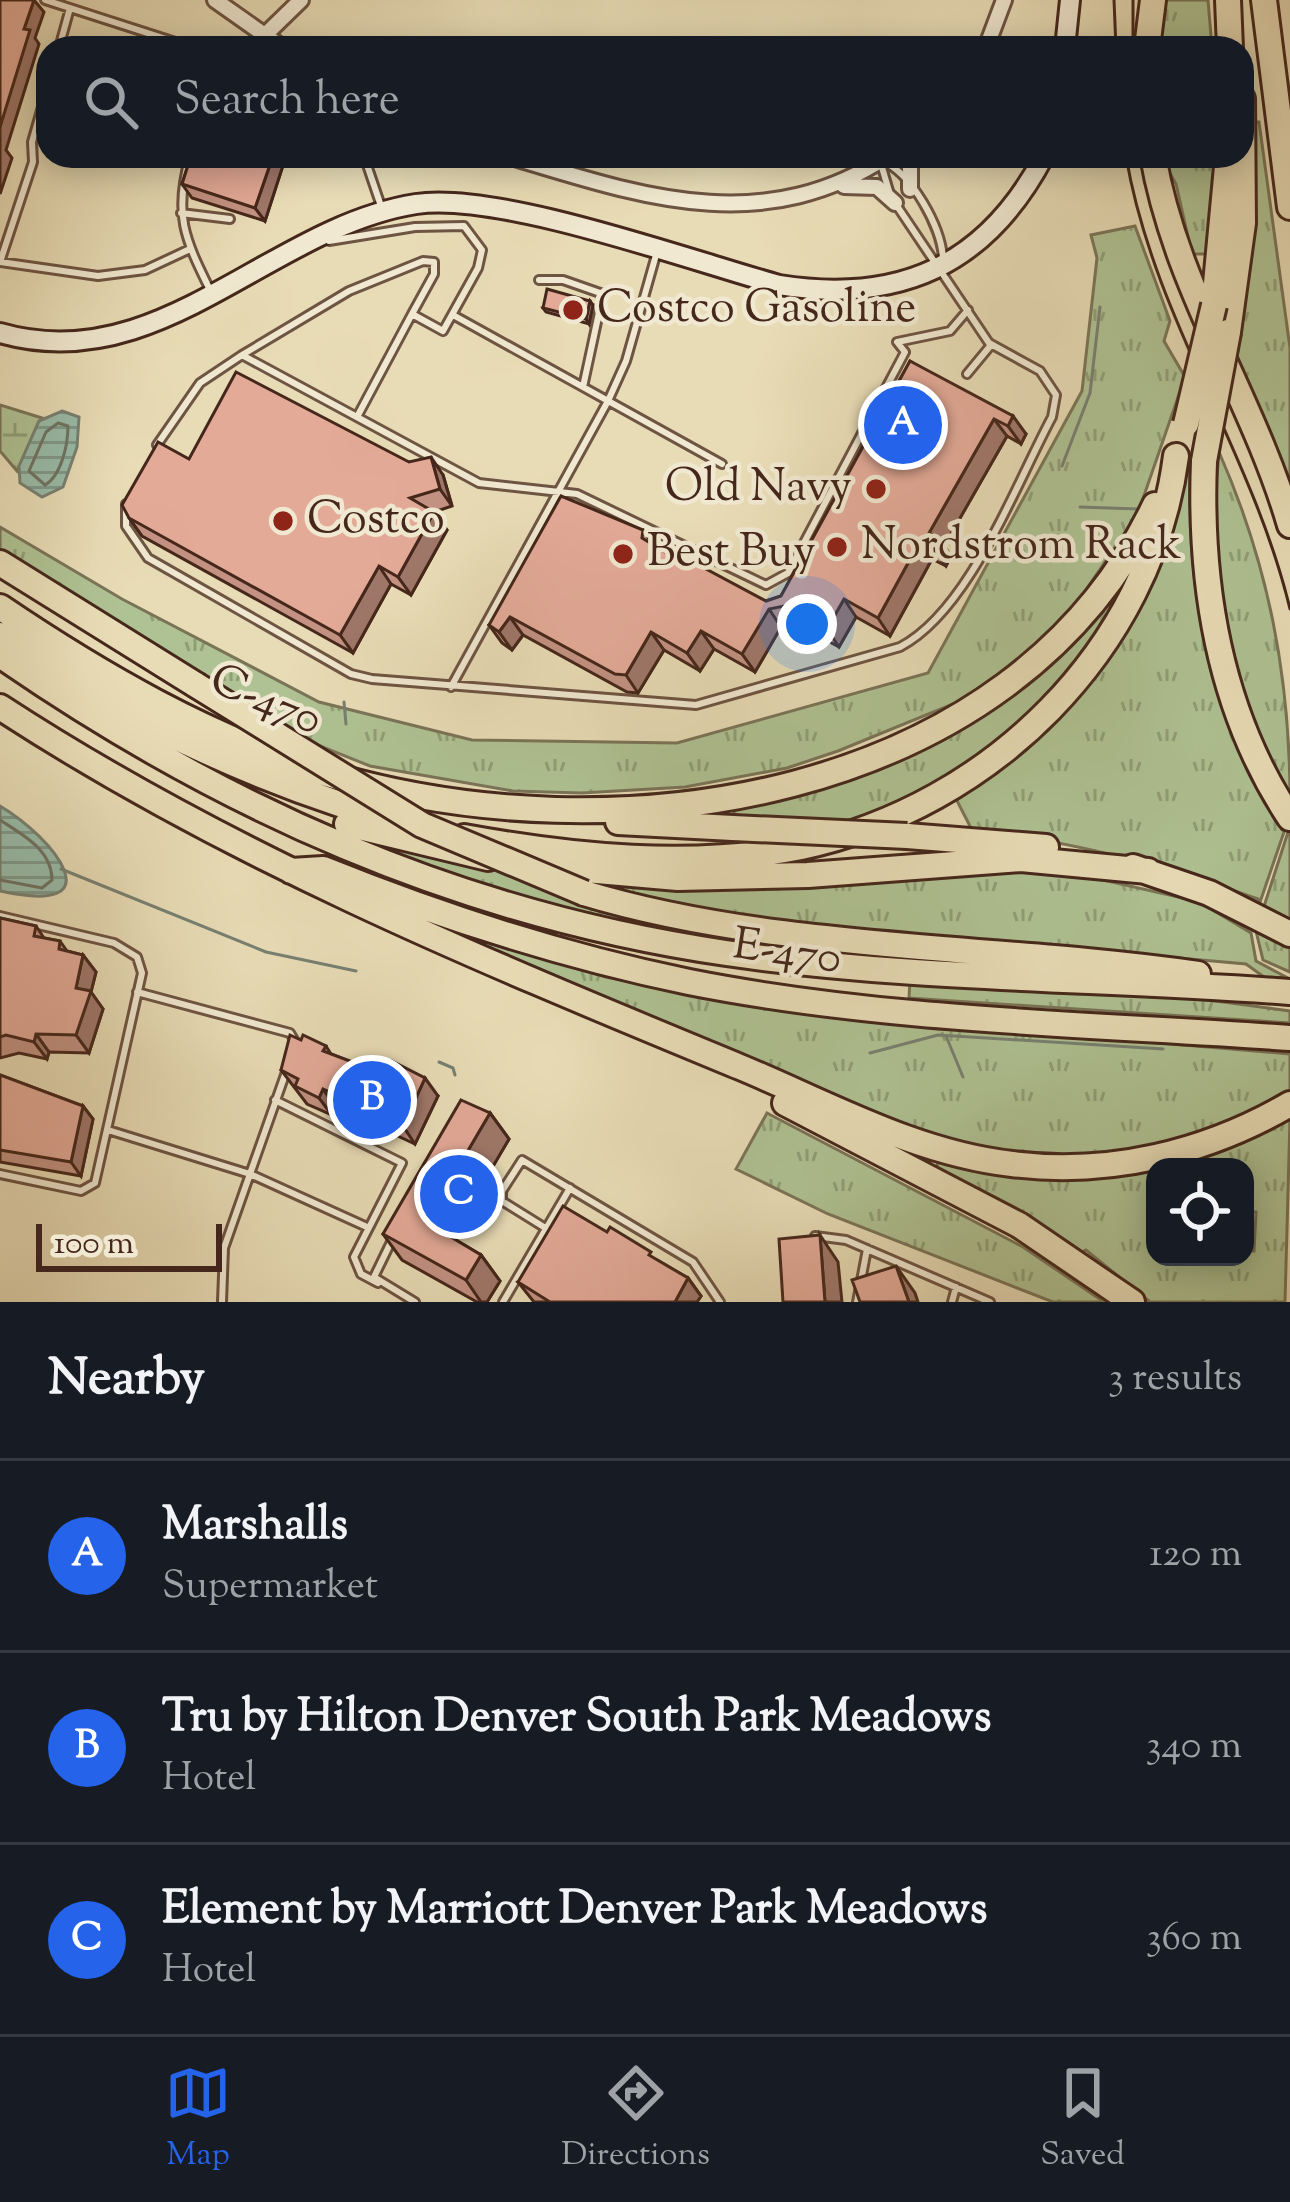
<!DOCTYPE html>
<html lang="en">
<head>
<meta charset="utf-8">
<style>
  body { margin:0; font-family:"Sorts Mill Goudy",serif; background:#242831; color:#f1f3f6 }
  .controls { position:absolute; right:36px; bottom:36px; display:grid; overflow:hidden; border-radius:24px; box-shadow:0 6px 30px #0003 }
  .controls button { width:108px; height:108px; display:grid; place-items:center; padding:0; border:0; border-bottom:3px solid #363941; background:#171b24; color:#f1f3f6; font:60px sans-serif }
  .scale { position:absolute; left:36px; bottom:30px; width:186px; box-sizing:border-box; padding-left:12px; border:6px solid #45271b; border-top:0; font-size:33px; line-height:42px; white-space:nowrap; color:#45271b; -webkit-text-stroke:9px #f0e8d0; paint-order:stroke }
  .you { position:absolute; left:807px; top:624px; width:42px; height:42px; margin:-30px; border:9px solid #fff; border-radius:50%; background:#1a73e8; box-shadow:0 0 0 18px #1a73e833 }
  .badge { display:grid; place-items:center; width:78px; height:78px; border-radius:50%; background:#2563eb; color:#fff; font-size:39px; font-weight:700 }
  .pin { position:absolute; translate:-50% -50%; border:6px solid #fff; box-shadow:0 3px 12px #0006 }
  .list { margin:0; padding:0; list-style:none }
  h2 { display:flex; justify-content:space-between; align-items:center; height:156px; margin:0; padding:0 48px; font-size:51px }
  h2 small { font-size:39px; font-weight:400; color:#9ea1a6 }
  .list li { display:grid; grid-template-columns:78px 1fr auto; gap:36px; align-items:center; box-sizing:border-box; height:192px; padding:0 48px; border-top:3px solid #363941 }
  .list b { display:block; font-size:45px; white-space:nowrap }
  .list p { margin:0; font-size:39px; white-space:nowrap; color:#9ea1a6 }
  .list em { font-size:39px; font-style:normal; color:#9ea1a6 }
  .icon { flex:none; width:66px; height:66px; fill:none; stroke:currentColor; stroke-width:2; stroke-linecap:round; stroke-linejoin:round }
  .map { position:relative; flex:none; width:1290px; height:1302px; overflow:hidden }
  .search { position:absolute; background:#171b24; box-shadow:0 6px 30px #0003; left:36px; right:36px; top:36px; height:132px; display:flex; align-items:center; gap:30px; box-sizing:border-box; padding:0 42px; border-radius:36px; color:#9ea1a6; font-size:45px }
  .sheet { height:732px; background:#171b24 }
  nav { display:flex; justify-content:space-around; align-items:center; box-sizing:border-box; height:168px; border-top:3px solid #363941; background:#171b24; font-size:33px; color:#9ea1a6 }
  nav a { display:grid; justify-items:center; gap:6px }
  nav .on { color:#2563eb }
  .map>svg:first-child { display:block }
  .grass { fill:url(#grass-tufts); stroke:#7a7457; stroke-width:3 }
  .wetland { fill:url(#wetland-marsh); stroke:#7a7457; stroke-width:3 }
  .water { fill:url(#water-rules); stroke:#778071; stroke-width:3 }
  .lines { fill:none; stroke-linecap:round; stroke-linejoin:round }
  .shore { stroke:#6e7262; stroke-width:3 }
  .stream { stroke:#778071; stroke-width:3 }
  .service-casing { stroke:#6e5442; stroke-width:12 }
  .minor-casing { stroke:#6e5442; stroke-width:20 }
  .secondary-casing { stroke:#45271b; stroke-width:24 }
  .motorway-casing { stroke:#45271b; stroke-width:30 }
  .service { stroke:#f0e8d0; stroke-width:6 }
  .minor { stroke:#f0e8d0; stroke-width:14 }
  .secondary { stroke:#f0e8d0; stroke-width:18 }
  .motorway { stroke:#e8dcb6; stroke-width:24 }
  .tram { stroke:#45271b; stroke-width:3 }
  .motorway-bridge-casing { stroke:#45271b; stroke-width:30; stroke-linecap:butt }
  .motorway-bridge { stroke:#e8dcb6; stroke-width:24 }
  .wall { fill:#c39283; stroke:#45271b; stroke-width:3 }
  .shaded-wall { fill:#9f776a; stroke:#45271b; stroke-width:3 }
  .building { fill:#e3aa98; stroke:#45271b; stroke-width:3 }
  .poi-dot { fill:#8f2418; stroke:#f0e8d0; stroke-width:4.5 }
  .labels { text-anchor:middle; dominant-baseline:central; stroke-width:9; stroke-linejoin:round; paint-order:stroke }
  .poi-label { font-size:45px; fill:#45271b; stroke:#f0e8d0; text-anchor:start }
  .street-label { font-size:45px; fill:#45271b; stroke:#f0e8d0 }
</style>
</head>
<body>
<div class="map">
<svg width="1290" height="1302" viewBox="0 0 1290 1302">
  <defs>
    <pattern id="grass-tufts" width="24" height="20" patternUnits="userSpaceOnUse" patternTransform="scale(3)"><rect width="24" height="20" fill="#afc293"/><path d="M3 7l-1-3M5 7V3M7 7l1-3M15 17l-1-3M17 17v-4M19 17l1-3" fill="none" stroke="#909e77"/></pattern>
    <pattern id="wetland-marsh" width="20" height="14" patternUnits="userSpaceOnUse" patternTransform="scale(3)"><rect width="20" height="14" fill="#afc293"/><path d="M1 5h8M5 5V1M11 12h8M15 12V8" fill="none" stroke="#909e77"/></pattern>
    <pattern id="water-rules" width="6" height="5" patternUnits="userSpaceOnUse" patternTransform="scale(3)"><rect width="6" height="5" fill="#98bcaa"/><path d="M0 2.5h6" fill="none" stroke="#7e998a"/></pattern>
  </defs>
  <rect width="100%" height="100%" fill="#e8dcb6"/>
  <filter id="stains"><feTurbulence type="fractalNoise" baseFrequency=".00167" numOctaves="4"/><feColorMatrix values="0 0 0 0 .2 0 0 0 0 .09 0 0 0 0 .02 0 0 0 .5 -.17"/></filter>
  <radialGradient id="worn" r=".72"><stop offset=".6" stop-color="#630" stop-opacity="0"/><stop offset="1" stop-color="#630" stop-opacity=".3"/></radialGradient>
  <!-- grass -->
  <path class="grass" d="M1164,0H1208L1212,48H1159Z
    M1254,122H1259L1290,348V506L1232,367L1254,190Z
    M1160,156H1217L1210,254H1192L1176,184Z
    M1135,226L1170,321L1164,341L1185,377L1138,513L1071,612L1013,666L958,702L838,751L787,768L685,787L582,793L513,791L370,766L285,732L0,553V527L122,599L319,702L472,740L677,743L928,673L1082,391L1097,258L1091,235Z
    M1219,452C1269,566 1290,678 1290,800C1229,692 1206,579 1219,452Z
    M1190,461C1186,594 1209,720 1284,832L1258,908V899C1163,865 1072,841 972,830L954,795L1060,710L1178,498Z
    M1143,547L1096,642L1027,721L941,784L840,827L733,817L736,804C797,786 862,771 921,748C1013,711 1094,633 1143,547Z
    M1290,826V972L1263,960L1256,931Z
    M335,828L787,945L777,949L713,941L553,910L332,834Z
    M1028,871L1081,875L1183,898L1186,894L1251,933L1256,961L1288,978L1264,977L1246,964L720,917L565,878Z
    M455,933L606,977L781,1011L1290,1054V1093C1150,1161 1065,1172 913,1132Z
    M910,979L1193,998L1290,1011V1023L909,998Z
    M767,1113L1023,1247L1104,1302H1053L828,1214L736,1169Z
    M1290,1119L1285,1302H1150L1086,1250L1078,1254L935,1172L938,1162L1051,1179L1155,1169V1257H1245V1251H1254L1256,1212L1245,1211V1167H1166L1222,1151Z"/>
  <!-- wetland -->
  <path class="wetland" d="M0,405L42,418L17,471L0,451Z"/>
  <!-- water -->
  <path class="water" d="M62,411L79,417L77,447L63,487L42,497L20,483L19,466L39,421Z
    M0,806C54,838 117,917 0,891Z"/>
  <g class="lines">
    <!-- shore -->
    <path class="shore" d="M58,423L68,426C68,445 61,476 45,485L29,471L46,432Z
      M0,820C23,835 52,850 52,880L42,888L0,880"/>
    <!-- stream -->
    <path class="stream" d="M1062,466L1090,393L1100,307
      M1080,507L1138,509
      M344,702L346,724
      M61,869L266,952L356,971
      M946,1036L963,1077
      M870,1053L938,1035L1163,1049
      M439,1062L453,1068L455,1075"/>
    <defs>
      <path id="service" d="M45,0L194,48
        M59,48L70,8
        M48,86L32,142L33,162L0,262L98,276L145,270L190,249
        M190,156C173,215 185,239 211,292
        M364,156L382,209
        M882,161C912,173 941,227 943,258
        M881,164L889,191
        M181,213L230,219
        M539,280H563L603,294L583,387
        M453,315L722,464
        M242,355L349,291L423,261L434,262V274L412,314L443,331L478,268L482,250L464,226L415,227L329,241
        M967,374L991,345
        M357,417L412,314
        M157,445L200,383L242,355L479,483L577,494L766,585L788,573L905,352L897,342L950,331L968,310
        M126,504V526L148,558L351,674L372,679L696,705L900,647C969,611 1015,486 1052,417L1056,395L1040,371L989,343L895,203
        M451,687L608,401L626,361L656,255
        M0,916L114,943L137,957L142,973L95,1183L81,1191L0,1174
        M137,992L290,1033L296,1043
        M286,1072L250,1174L367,1227
        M275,1100L402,1163L354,1257L361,1274L378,1283
        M108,1130L250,1174L224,1248L222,1302
        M547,1229L502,1201V1191L522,1160L693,1262L720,1302
        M815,1236L846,1240L990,1302
        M393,1238L374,1277L415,1302
        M503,1302L570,1188
        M857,1302L867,1249
        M952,1302L956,1287"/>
      <path id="minor" d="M215,0L283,48
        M265,35L301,0
        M986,48L1004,0
        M508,156C641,196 761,239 888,156
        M844,186L877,187L895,203
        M910,189V156"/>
      <path id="secondary" d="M1065,48L1070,0
        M0,333C159,379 269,227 416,204C498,191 692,261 779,285C899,304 986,266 1044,156"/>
      <path id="motorway" d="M1228,0L1230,48
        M1264,0L1290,207
        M1147,48L1153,0
        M1153,156C1176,289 1253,398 1290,525
        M1214,305L1228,156
        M1228,332L1243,223L1242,99
        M1204,461C1199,587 1219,711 1290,818
        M0,563L196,685
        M0,607C99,674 209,738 324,773C612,860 1012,804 1155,505
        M0,635C129,722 267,788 418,827
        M0,655C221,808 459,914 726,953C913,980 1103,978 1290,992
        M0,707C231,858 486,962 740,1067C829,1104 915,1153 1012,1164C1109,1176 1206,1153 1290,1104
        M618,822L733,828
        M347,824L488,858
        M907,836L1046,847
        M464,837C573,857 692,869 801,847C990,807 1151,650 1176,456
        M528,865L678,878L808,875L1021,859L1148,871
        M1133,867L1209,893L1290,934
        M291,871L323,869C442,917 563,956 689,982C886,1021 1090,1024 1290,1038
        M584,893C776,951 998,945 1198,974
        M785,1103L1019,1225L1132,1302"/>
    </defs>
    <!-- service casing -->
    <use href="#service" class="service-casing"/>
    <!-- minor casing -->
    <use href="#minor" class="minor-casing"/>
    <!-- secondary casing -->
    <use href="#secondary" class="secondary-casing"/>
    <!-- motorway casing -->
    <use href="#motorway" class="motorway-casing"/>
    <!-- service -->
    <use href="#service" class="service"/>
    <!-- minor -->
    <use href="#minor" class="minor"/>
    <!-- secondary -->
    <use href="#secondary" class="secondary"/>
    <!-- motorway -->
    <use href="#motorway" class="motorway"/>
    <!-- tram -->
    <path class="tram" d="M1114,0L1116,48
      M1133,0V48
      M1126,156C1153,317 1252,451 1290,609"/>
    <defs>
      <path id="motorway-bridge" d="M1186,424L1214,305
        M1204,461L1228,332
        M196,685L422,825L584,893
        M733,828L907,836"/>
    </defs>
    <!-- motorway-bridge casing -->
    <use href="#motorway-bridge" class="motorway-bridge-casing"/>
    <!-- motorway-bridge -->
    <use href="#motorway-bridge" class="motorway-bridge"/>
  </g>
  <!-- wall -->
  <path class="wall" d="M191,156H286L265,221L192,198L182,184Z
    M593,305L589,324L546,312L543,308Z
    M910,361L1026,434L1021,444L1007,436L944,546L951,556L946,566L932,559L890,636L856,617L839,647L797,624L781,627L755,672L714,649L700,671L664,650L638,693L627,692L523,635L512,650L502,643L489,625L643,530L652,544L688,566L766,601L781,596Z
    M189,459L409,462L443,475L452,506L434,512L447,530L411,595L391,584L353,653L142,536L129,518Z
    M0,918L36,926L44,938L60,941L67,951L83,955L96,972L91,992L103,1009L89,1053L49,1052L47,1059L19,1053L0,1058Z
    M301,1040L326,1046L331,1054L438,1096L415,1144L336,1107L332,1115L307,1104L281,1070Z
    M0,1075L83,1106L93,1119L81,1176L0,1162Z
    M490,1113L509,1139L451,1237L481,1255L500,1281L487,1302H477L402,1260L383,1234Z
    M657,1260L688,1278L701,1296L697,1302H534L518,1282Z"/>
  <!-- shaded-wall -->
  <path class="shaded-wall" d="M34,0L44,12L35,38L39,44L6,150L12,158L0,194V127L24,29Z
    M273,156H286L265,221L255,208Z
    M590,301L593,305L589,324L586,319Z
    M1013,416L1026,434L1021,444L1008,426Z
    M994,419L1007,436L944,546L951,556L946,566L933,548L929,533Z
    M431,457L443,475L452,506L440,489Z
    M434,512L447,530L411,595L398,577Z
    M920,541L932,559L890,636L878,618Z
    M379,566L391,584L353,653L340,635Z
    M844,599L856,617L839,647L827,629Z
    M769,609L781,627L755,672L742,654Z
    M510,617L523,635L512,650L499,632Z
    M701,631L714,649L700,671L687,653Z
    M651,632L664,650L638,693L626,675Z
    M83,955L96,972L91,992L103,1009L89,1053L76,1035V988Z
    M36,1034L49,1052L47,1059L34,1042Z
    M425,1078L438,1096L415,1144L403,1126Z
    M323,1089L336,1107L332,1115L319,1098Z
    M83,1106L93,1119L81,1176L71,1162Z
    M490,1113L509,1139L445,1248L426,1222Z
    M820,1235L838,1262L842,1302H825Z
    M481,1255L500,1281L487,1302H481L466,1280Z
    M896,1266L915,1293L918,1302H909Z
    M688,1278L701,1296L697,1302H675Z"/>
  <!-- building -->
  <path class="building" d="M0,0H34L24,29L30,30L0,127Z
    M191,156H273L255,208L182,184Z
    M547,289L590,301L586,319L543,308Z
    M910,361L1013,416L1008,426L994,419L929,533L939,538L933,548L920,541L878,618L844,599L827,629L784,606L769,609L742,654L701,631L687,653L651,632L626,675L615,674L510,617L499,632L489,625L561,496L643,530L642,538L688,566L691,561L766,601L781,596Z
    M236,372L409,462L431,457L440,489L410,498L434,512L398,577L379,566L340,635L129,518L122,505L158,442L189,459Z
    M0,918L36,926L34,936L60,941L59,949L83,955L76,988L91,991L76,1035L36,1034L34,1042L6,1035L0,1037Z
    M290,1035L301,1040L303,1035L326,1046L323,1051L387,1075L392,1061L425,1078L403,1126L323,1089L319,1098L295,1086L298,1079L281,1070Z
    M0,1075L83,1106L71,1162L0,1150Z
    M461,1100L490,1113L426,1222L481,1255L466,1280L383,1234Z
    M563,1206L607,1232L610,1227L651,1252L649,1255L688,1278L675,1302H550L518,1282Z
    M820,1235L825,1302H783L779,1239Z
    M896,1266L909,1302H860L852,1280Z"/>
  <!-- markers -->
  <g class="poi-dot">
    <circle cx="573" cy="310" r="12"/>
    <circle cx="876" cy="489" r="12"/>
    <circle cx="283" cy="521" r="12"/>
    <circle cx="837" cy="547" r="12"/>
    <circle cx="623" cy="554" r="12"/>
  </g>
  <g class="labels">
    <!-- poi labels -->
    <g class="poi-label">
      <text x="597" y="310">Costco Gasoline</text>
      <text x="852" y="489" text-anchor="end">Old Navy</text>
      <text x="307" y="521">Costco</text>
      <text x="861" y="547">Nordstrom Rack</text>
      <text x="647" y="554">Best Buy</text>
    </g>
    <!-- street labels -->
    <g class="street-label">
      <text transform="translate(265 702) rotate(23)">C-470</text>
      <text transform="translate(787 954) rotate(8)">E-470</text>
    </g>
  </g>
  <rect width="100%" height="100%" filter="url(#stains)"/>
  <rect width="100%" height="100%" fill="url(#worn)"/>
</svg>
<div class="controls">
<button><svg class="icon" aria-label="locate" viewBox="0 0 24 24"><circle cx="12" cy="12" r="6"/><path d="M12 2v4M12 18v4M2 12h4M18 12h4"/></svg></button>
</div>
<div class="scale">100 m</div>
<div class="you"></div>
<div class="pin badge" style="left:903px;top:425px">A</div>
<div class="pin badge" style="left:372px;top:1100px">B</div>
<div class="pin badge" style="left:459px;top:1194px">C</div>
<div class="search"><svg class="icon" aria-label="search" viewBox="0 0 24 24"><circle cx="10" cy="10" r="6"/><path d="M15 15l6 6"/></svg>Search here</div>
</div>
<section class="sheet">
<h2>Nearby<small>3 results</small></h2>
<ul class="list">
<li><span class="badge">A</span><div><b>Marshalls</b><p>Supermarket</p></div><em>120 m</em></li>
<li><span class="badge">B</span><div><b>Tru by Hilton Denver South Park Meadows</b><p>Hotel</p></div><em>340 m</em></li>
<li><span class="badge">C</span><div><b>Element by Marriott Denver Park Meadows</b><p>Hotel</p></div><em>360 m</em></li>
</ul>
</section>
<nav>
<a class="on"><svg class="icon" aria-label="map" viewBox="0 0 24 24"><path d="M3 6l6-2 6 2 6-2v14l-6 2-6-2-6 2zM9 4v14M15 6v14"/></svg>Map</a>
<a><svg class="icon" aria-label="directions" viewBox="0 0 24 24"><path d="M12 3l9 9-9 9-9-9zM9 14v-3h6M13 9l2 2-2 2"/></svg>Directions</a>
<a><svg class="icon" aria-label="saved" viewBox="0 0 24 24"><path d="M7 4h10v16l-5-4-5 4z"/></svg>Saved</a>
</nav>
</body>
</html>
